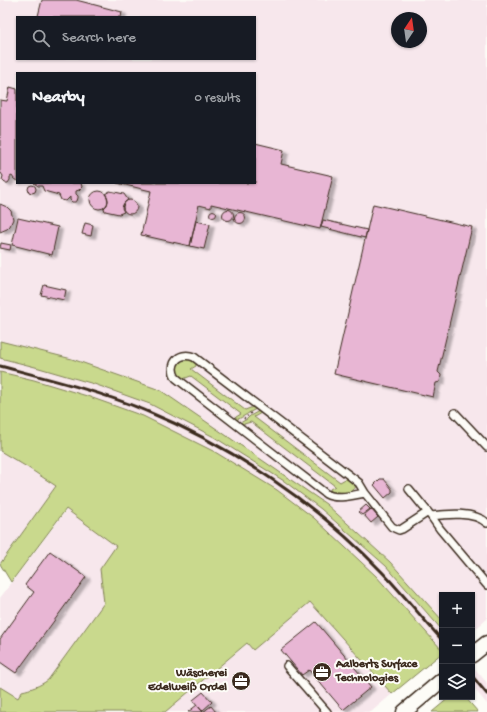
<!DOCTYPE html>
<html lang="en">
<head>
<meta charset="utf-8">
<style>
  body { margin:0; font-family:"Gochi Hand",sans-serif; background:#242831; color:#f1f3f6 }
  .controls { position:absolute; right:12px; bottom:12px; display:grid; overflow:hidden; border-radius:0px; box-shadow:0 1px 3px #0004 }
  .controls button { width:36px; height:36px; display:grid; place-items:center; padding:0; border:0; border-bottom:1px solid #363941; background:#171b24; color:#f1f3f6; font:20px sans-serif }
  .compass { position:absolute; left:391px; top:12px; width:36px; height:36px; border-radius:50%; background:#171b24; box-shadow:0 1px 3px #0004; rotate:13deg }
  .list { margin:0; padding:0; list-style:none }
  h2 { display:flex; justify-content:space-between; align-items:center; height:52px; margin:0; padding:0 16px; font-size:17px }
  h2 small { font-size:13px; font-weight:400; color:#9ea1a6 }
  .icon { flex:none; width:22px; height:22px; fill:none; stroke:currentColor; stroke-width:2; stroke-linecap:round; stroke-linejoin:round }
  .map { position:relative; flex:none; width:487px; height:712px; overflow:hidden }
  .search { position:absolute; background:#171b24; box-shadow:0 1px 3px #0004; left:16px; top:16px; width:240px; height:44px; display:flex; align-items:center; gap:10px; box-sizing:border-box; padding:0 14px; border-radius:0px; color:#9ea1a6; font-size:15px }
  .panel { position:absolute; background:#171b24; box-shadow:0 1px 3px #0004; left:16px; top:72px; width:240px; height:112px; border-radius:0px }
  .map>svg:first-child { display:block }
  .built { fill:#f7e7ec; fill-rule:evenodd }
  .green { fill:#c9d98d; stroke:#828256 }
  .building { fill:#e8b6d4; stroke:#3b2a1e; filter:url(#shadow) }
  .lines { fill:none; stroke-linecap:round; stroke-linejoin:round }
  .lane-casing { stroke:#3b2a1e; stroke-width:10 }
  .street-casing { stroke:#3b2a1e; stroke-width:17 }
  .path { stroke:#3b2a1e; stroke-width:2; stroke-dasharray:1 3; stroke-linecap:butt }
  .lane { stroke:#fdfcf7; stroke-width:7 }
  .street { stroke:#fdfcf7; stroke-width:14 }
  .rail { stroke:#3b2a1e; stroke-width:3 }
  .labels { text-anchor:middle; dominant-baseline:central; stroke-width:4; stroke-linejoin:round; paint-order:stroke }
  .poi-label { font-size:12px; font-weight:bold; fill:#3b2a1e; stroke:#fdfcf7; text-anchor:start }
</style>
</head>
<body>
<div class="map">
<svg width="487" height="712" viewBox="0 0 487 712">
  <defs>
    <filter id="shadow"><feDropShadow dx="4.5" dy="2.5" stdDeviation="1" flood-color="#0004"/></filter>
  </defs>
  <rect width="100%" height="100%" fill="#fdfcf7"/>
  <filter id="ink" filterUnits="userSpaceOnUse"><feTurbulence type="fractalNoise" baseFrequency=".025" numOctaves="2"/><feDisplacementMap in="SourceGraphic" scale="8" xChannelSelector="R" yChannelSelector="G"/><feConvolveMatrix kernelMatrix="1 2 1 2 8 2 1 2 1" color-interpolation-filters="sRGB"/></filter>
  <g filter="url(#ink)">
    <!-- built -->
    <path class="built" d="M0,0H487V619L472,632V595H442V620L390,562L326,504L160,390L72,359L0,341ZM17,17H255V59H17ZM397,18H421V42H397ZM17,73H255V183H17Z
      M0,358L39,368L94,384L150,404L214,437L284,481L321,509L386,566L442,630V650L376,576L215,452L143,416L87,396L34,380L0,372Z
      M0,451L27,467L56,486L0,563Z
      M67,509L116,546L101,569L104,603L48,680L43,684L34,688L22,691L18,698L0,687V598Z
      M310,602L392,694L371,712H165L248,643L253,650Z
      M472,665L487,683V704L472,686Z"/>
    <!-- green -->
    <path class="green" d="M0,341L72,359L160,390L326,504L390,562L442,620V630L386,566L321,509L284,481L214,437L150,404L94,384L39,368L0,358Z
      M185,358L192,360L196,363V366L191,369L245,410L253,407L256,409C249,412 244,417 236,420L235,419L236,417L241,414L191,376L183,379C173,371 174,364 185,358Z
      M0,372L34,380L87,396L143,416L215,452L277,490L314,518L376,576L442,650V653L392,694L310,602L253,650L247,643L165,712H0V687L18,698L22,691C31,689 40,686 48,680L104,603L100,569L116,546L66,509L11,582L0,564L56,486L27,467L0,451Z
      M259,411L261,413L254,417L340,482L347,478C349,480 353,482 355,485C358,492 341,494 337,494C335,494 332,493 330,492V489L335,486L251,422L244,424L240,423L247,419L250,416Z
      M450,697H465L478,712H432Z"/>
    <!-- building -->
    <path class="building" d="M42,0H76L122,12L121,17H41L38,16Z
      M10,87L17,89V181L14,179L12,176L10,177V180L8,183H5L2,180L3,176L1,173H0V100L7,101Z
      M255,143L284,150L281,164L333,176L320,229L211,204V208L199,205L190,246L141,235L151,191L117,183H255Z
      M34,183H81L82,187L79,190L76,191V194L78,196V198L77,201L75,202H72L70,200V197L66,201L61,200L59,195L44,191L42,186H38Z
      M28 189a4 4 0 1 1 8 0a4 4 0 1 1-8 0Z
      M110,191L124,194L128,200L125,202L123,205L122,208L124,212L119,214L105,211L104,208L107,205L108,201L107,197L105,194Z
      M90 200a9 9 0 1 1 18 0a9 9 0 1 1-18 0Z
      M123 207a7 7 0 1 1 14 0a7 7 0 1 1-14 0Z
      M0,204L7,207L11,211L13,219L10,226L7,229L0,232Z
      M373,204L472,227L438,372L441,375L440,382L436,383L433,397L334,374Z
      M222.5 215a5.5 5.5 0 1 1 11 0a5.5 5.5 0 1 1-11 0Z
      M209.5 214a3.5 3.5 0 1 1 7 0a3.5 3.5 0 1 1-7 0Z
      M234.5 218a5.5 5.5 0 1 1 11 0a5.5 5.5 0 1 1-11 0Z
      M18,218L58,227L52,255L12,245Z
      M323,220L367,230L365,238L321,227Z
      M196,221L210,224L204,249L190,246Z
      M85,223L93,225L91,236L82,234Z
      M1,243L11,245L10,250L0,248Z
      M44,285L66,290L64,300L41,295Z
      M380,479H384L392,489V492L385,498L374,485Z
      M366,505L370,509L362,515L358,512Z
      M371,509L378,517L371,523L364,515Z
      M50,551L86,577L16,673L0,662V639L34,592L25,585Z
      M316,622L371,687L343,710L309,670L302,675L281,650Z
      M203,692L212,702L202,711L193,700Z
      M197,705L203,712H188Z
      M211,706L216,712H203Z"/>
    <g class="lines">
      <defs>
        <path id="lane" d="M455,413L487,447
          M409,489L431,516C447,514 474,511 487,523
          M365,493C353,495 337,500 326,494L176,378C168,365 178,351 194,357L354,479L359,483L365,493L392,527L399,530L402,529L428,512
          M431,516L440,529L487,585
          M287,666L327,712"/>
        <path id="street" d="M472,655L487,643
          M404,712L442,680"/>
      </defs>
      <!-- lane casing -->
      <use href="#lane" class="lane-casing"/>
      <!-- street casing -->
      <use href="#street" class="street-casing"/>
      <!-- path -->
      <path class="path" d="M244,419L252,412"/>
      <!-- lane -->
      <use href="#lane" class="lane"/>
      <!-- street -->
      <use href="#street" class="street"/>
      <!-- rail -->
      <path class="rail" d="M0,366C49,379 98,391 144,410C232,446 317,504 382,572C403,594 422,618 442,640
        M472,676L487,694"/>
    </g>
  </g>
  <!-- icons -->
  <defs>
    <symbol id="office-disc" viewBox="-11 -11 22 22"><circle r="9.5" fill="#3b2a1e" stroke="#fdfcf7"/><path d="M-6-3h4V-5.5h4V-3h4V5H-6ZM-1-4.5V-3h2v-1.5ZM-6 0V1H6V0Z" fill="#fff"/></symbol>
  </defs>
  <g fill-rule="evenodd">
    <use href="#office-disc" x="311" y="661" width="22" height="22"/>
    <use href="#office-disc" x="230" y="670" width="22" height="22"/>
  </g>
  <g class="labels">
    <!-- poi labels -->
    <g class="poi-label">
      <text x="336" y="665">Aalberts Surface<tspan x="336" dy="14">Technologies</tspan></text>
      <text x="227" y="674" text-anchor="end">Wäscherei<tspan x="227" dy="14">Edelweiß Ordel</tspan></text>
    </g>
  </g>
</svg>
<div class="controls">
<button>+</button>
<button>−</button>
<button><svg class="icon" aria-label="layers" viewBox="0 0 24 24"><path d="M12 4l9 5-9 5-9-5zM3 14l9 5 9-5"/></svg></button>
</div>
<svg class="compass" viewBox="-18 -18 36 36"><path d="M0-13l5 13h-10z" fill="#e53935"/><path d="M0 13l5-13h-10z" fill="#9ea1a6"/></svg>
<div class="search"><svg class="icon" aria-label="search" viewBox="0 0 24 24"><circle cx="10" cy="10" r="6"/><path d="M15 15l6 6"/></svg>Search here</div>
<section class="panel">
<h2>Nearby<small>0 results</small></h2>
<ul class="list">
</ul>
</section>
</div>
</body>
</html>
